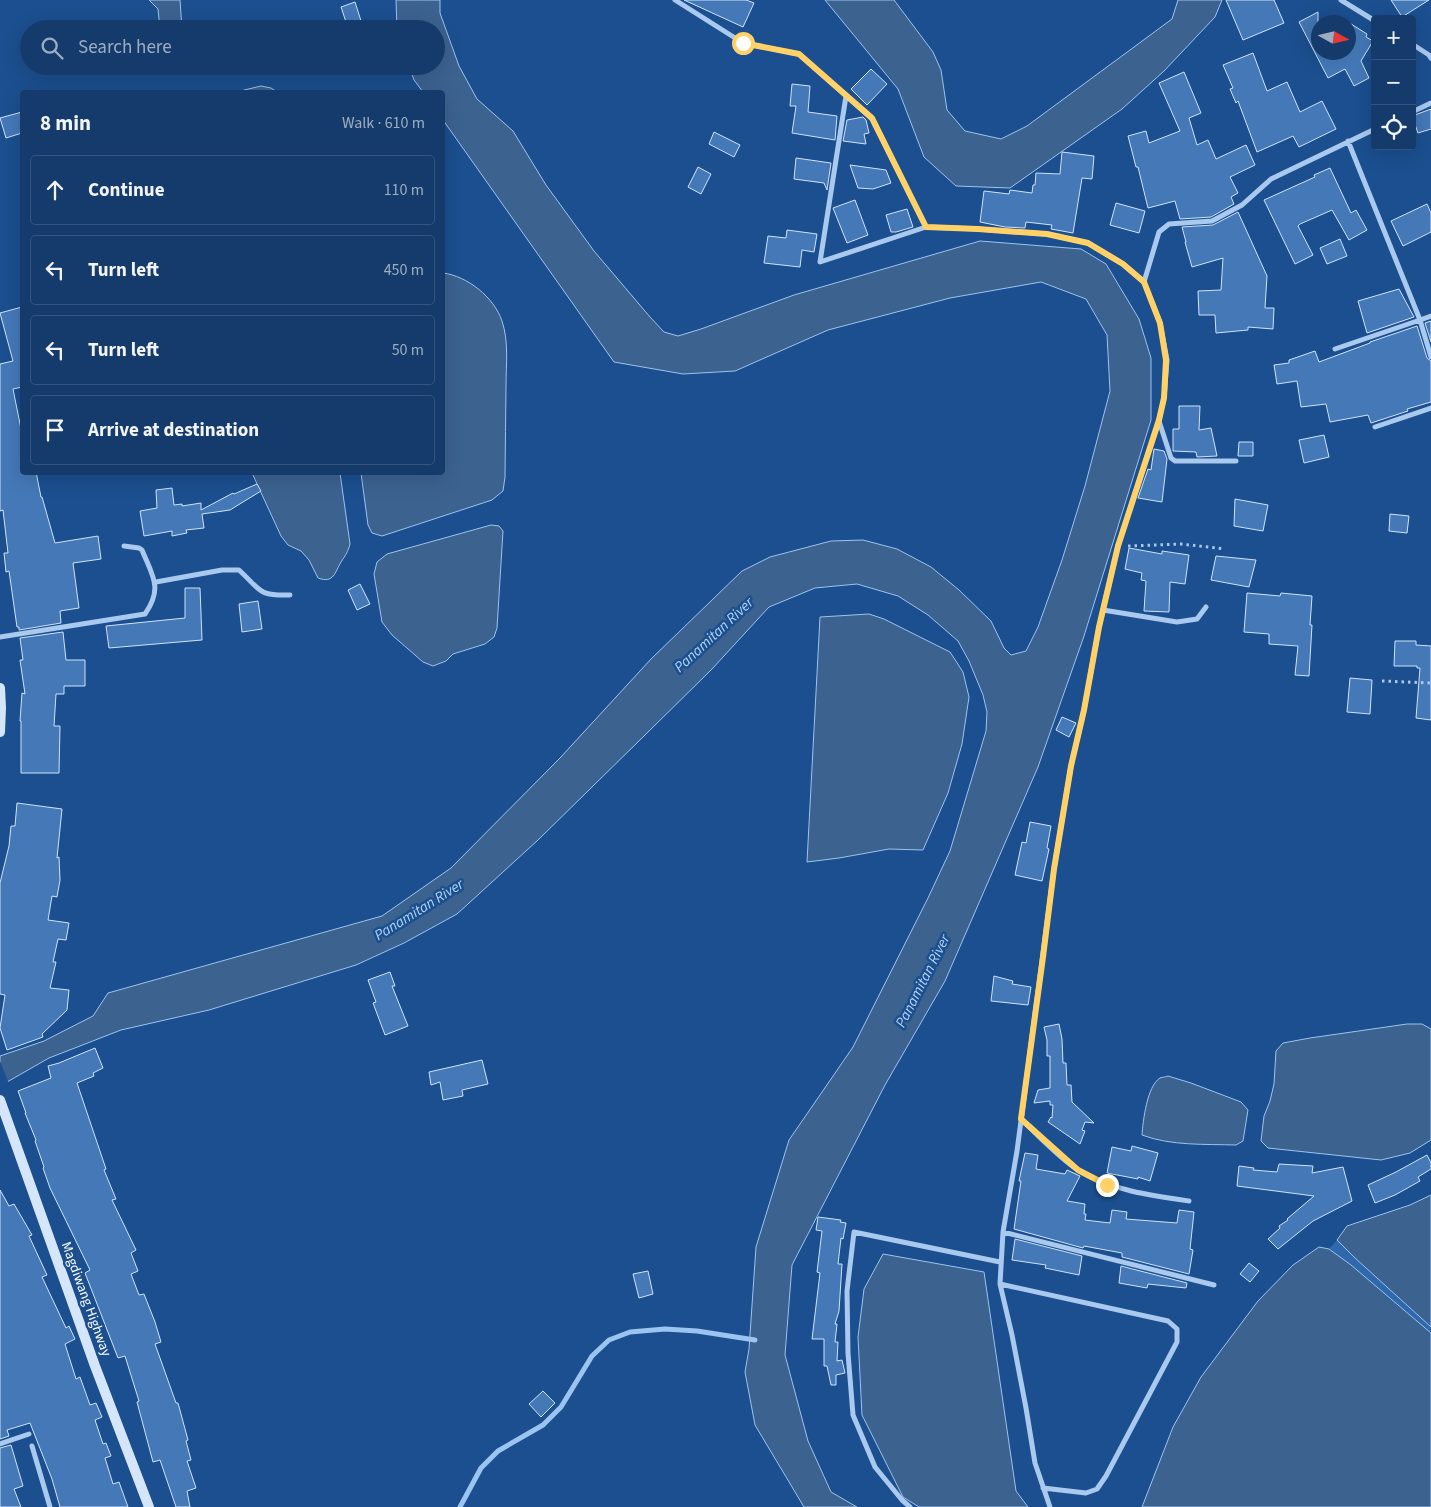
<!DOCTYPE html>
<html lang="en">
<head>
<meta charset="utf-8">
<style>
  body { margin:0; font-family:"Source Sans 3",sans-serif; background:#214673; color:#f1f3f6 }
  .controls { position:absolute; right:15px; top:15px; display:grid; overflow:hidden; border-radius:5px; box-shadow:0 5px 20px #0002 }
  .controls button { width:45px; height:45px; display:grid; place-items:center; padding:0; border:0; border-bottom:1px solid #33557e; background:#143b6b; color:#f1f3f6; font:25px sans-serif }
  .compass { position:absolute; left:1311px; top:15px; width:45px; height:45px; border-radius:50%; background:#143b6b; box-shadow:0 5px 20px #0002; rotate:98deg }
  .stop { position:absolute; width:15px; height:15px; margin:-11px; border:4px solid #ffd166; border-radius:50%; background:#fff }
  .stop.end { background:#ffd166; border-color:#fff; box-shadow:0 1px 5px #0008 }
  .list { margin:0; padding:0; list-style:none }
  h2 { display:flex; justify-content:space-between; align-items:center; height:65px; margin:0; padding:0 20px; font-size:21px }
  h2 small { font-size:16px; font-weight:400; color:#9dadc1 }
  .list li { display:grid; grid-template-columns:32px 1fr auto; gap:15px; align-items:center; box-sizing:border-box; height:70px; margin:0 10px 10px; padding:0 10px; border:1px solid #33557e; border-radius:5px }
  .list b { display:block; font-size:19px; white-space:nowrap }
  .list em { font-size:16px; font-style:normal; color:#9dadc1 }
  .icon { flex:none; width:28px; height:28px; fill:none; stroke:currentColor; stroke-width:2; stroke-linecap:round; stroke-linejoin:round }
  .map { position:relative; flex:none; width:1431px; height:1507px; overflow:hidden }
  .search { position:absolute; background:#143b6b; box-shadow:0 5px 20px #0002; left:20px; top:20px; width:425px; height:55px; display:flex; align-items:center; gap:12px; box-sizing:border-box; padding:0 18px; border-radius:28px; color:#9dadc1; font-size:19px }
  .panel { position:absolute; background:#143b6b; box-shadow:0 5px 20px #0002; left:20px; top:90px; width:425px; height:385px; border-radius:5px }
  .map>svg:first-child { display:block }
  .green { fill:#2e69ad }
  .water { fill:#3c6290; stroke:#9cc4f0 }
  .pier { fill:#1b4f8f }
  .lines { fill:none; stroke-linecap:round; stroke-linejoin:round }
  .stream { stroke:#9cc4f0; stroke-width:5 }
  .building { fill:#4478b7; stroke:#cfe3fa }
  .path { stroke:#a9c9ee; stroke-width:3; stroke-dasharray:2.5 4; stroke-linecap:butt }
  .street { stroke:#a9c9ee; stroke-width:5 }
  .secondary { stroke:#d6e6fa; stroke-width:10 }
  .route { stroke:#ffd166; stroke-width:6 }
  .labels { text-anchor:middle; dominant-baseline:central; stroke-width:5; stroke-linejoin:round; paint-order:stroke }
  .street-label { font-size:14px; fill:#fff; stroke:#1b4f8f }
  .water-label { font-size:15px; font-style:italic; fill:#b5d3f5; stroke:#1b4f8f }
</style>
</head>
<body>
<div class="map">
<svg width="1431" height="1507" viewBox="0 0 1431 1507">
  <rect width="100%" height="100%" fill="#1b4f8f"/>
  <!-- green -->
  <path class="green" d="M1337,1240L1354,1257L1431,1327V1333L1351,1265L1329,1249Z"/>
  <!-- water -->
  <path class="water" d="M149,0H180L182,29H160L158,9Z
    M396,0H440V13L459,66L477,99L513,131L546,185L594,251L650,317L664,332L678,336L701,329L794,295L980,241L1081,249L1106,264L1139,319L1151,358V420L1084,636L1038,767L945,981L885,1085L792,1265L785,1355L808,1441L831,1492L857,1507H804L755,1425L745,1372L749,1349L756,1247L789,1140L853,1047L928,898L950,851L986,731L987,712L983,695L969,661L958,641L928,615L898,596L857,584L815,588L769,607L712,669L644,736L538,840L457,914L404,943L356,965L209,1010L121,1030L49,1058L0,1086V1056L44,1041L93,1016L108,993L382,916L451,868L560,758L651,659L742,571L770,557L831,541L863,540L897,549L931,567L959,590L991,621L1004,648L1011,655L1026,651L1038,627L1062,560L1085,486L1110,391L1107,335L1086,299L1041,282L950,298L828,330L735,371L683,374L614,362L443,120L442,92H423L414,80L409,66H436V29H397Z
    M825,0H894L933,52L941,70L947,110L965,131L1001,139L1027,126L1172,19L1178,0H1222L1215,17L1164,71L1122,109L1010,188L956,186L924,157L898,89Z
    M261,86L271,88L277,92H236Z
    M443,273C467,276 494,297 502,321C509,342 506,364 506,386C506,416 505,447 505,477L503,491L492,500L382,536L372,533L368,525L361,473L442,472Z
    M252,473H340L350,544C348,552 345,556 341,562C335,572 334,584 318,578L309,560L301,551L288,545L281,536Z
    M491,525L499,526L503,531L497,628L494,637L485,644L453,654L446,661L433,666L423,662L392,635L382,622L374,574L377,562L387,554Z
    M869,614L884,619L950,652L963,672L969,697L962,744L948,793L923,850L889,849L839,858L807,862L820,617Z
    M1407,1024H1422L1431,1029V1140L1410,1153L1381,1160L1268,1148L1261,1141L1264,1116L1270,1101L1274,1084L1276,1051L1283,1043L1310,1038Z
    M1168,1076L1191,1083L1241,1102L1248,1110L1243,1141L1236,1145C1205,1144 1171,1146 1142,1135C1143,1121 1147,1086 1160,1078C1163,1077 1166,1077 1168,1076Z
    M1431,1195V1327L1354,1257L1337,1240L1347,1226L1410,1205Z
    M1319,1247L1329,1249L1351,1265L1431,1333V1507H1142L1173,1427L1201,1377L1258,1301L1293,1265Z
    M883,1254L984,1272L1016,1491L1028,1507H919L903,1497L862,1415L858,1337L864,1289Z"/>
  <!-- pier -->
  <path class="pier" d="M0,1061L9,1084L0,1089Z"/>
  <g class="lines">
    <!-- stream -->
    <path class="stream" d="M460,1507L481,1468L498,1451L543,1425L561,1407L592,1356L609,1340L630,1332L665,1329L697,1331L755,1340"/>
  </g>
  <!-- building -->
  <path class="building" d="M684,0H746L754,3L743,27Z
    M1226,0H1274L1284,23L1243,40Z
    M1391,0H1429L1402,17Z
    M355,2L362,24L348,28L341,7Z
    M1318,12V52H1348V22L1367,34L1366,37L1373,41L1361,61L1369,78L1354,86L1345,69L1328,78L1299,22Z
    M1253,53L1267,91L1287,82L1300,112L1322,101L1336,129L1299,147L1293,136L1257,152L1238,101L1236,103L1230,89L1233,88L1223,65Z
    M871,69L887,84L867,105L851,89Z
    M1184,72L1201,113L1189,118L1197,145L1208,140L1216,159L1246,145L1255,165L1230,177L1238,193L1231,197L1234,204L1211,217L1180,219L1175,201L1148,208L1138,167H1136L1128,136L1146,131L1149,143L1180,131L1159,83Z
    M792,84L810,86L808,112L837,116L835,140L792,133L796,106H790Z
    M1431,109V129L1418,133L1412,116Z
    M22,112V133L6,138L0,118Z
    M863,117L866,120L869,133L864,134L866,144L843,141L847,120Z
    M714,132L740,145L734,157L709,144Z
    M1062,152L1094,156L1092,179L1082,178L1073,233L1051,229L1052,225L1026,222L1025,228L1005,227L980,222L984,191L1009,194L1010,190L1032,193L1033,185H1035L1036,173L1060,174Z
    M796,158L831,163L827,190L824,183L794,179Z
    M850,165L886,170L891,183L873,189L858,188Z
    M698,167L711,174L701,194L688,187Z
    M1330,168L1351,213L1356,210L1367,230L1349,240L1332,210L1300,224L1298,226L1313,255L1295,264L1264,200L1315,177L1314,175Z
    M855,200L868,235L847,243L833,208Z
    M1116,203L1145,211L1139,233L1110,225Z
    M1427,204L1431,213V232L1403,246L1391,221Z
    M907,209L913,227L896,232H891L886,215Z
    M1238,212L1267,276L1265,308H1274L1273,329L1248,327V330L1216,333L1215,315H1199L1198,291L1221,290L1223,258L1192,267L1185,242H1186L1182,227L1213,225Z
    M787,230L817,234L814,252L802,250L800,267L764,263L768,236L786,238Z
    M1340,239L1347,256L1327,264L1320,248Z
    M1399,289L1414,317L1367,333L1358,301Z
    M22,307V387L13,389L22,434V472H36L41,497H42L55,543L98,536L101,559L73,563L79,608L60,611L61,623L19,630V627H17L9,571L6,572L4,553H8L3,510L0,511V364L13,361L0,313Z
    M1431,321V342L1425,323Z
    M1417,326L1427,358L1431,361V402L1407,409L1408,411L1371,423L1368,415L1330,422L1326,404L1301,407L1297,381L1277,384L1274,365L1289,363V360L1315,351L1319,362L1370,343V342Z
    M1179,406H1200L1199,430L1211,428L1217,456L1197,457L1196,452L1173,451V429H1179Z
    M1324,435L1329,457L1304,463L1299,440Z
    M1239,442H1253V456H1238Z
    M1154,449L1164,451L1167,459L1162,502L1138,498L1148,469L1151,470Z
    M257,484L261,491L230,510L202,514L204,528L186,530L187,533L172,536V531L144,536L140,511L157,508L156,490L172,488L174,505L182,504V506L201,503V510L233,493L234,494Z
    M1235,499L1268,505L1263,531L1234,526Z
    M1390,514L1409,516L1407,533L1389,531Z
    M1129,548L1162,554V551L1189,555L1185,584L1170,582L1169,612L1144,611L1146,581L1141,580L1142,573L1125,569Z
    M1216,556L1256,560L1249,587L1211,580Z
    M360,584L370,604L357,610L348,590Z
    M185,588H200L202,640L109,648L106,626L185,618Z
    M1247,593L1280,596L1281,593L1312,596L1310,625H1312L1309,676L1295,675L1298,646L1269,644V634L1244,632Z
    M258,601L262,629L242,632L239,604Z
    M63,632L66,660H85V686H64V694H56L54,726H60L59,773H21V721H20L22,693L25,694L20,660H23L20,638Z
    M1395,641H1416V645L1431,646V720L1416,718L1420,668H1417V666H1394Z
    M1350,678L1372,680L1370,714L1347,712Z
    M1062,717L1076,723L1069,737L1056,730Z
    M17,803L62,809L57,858L59,857L60,880L57,897L52,896L48,920L69,923L66,940L58,939L53,962H56L50,988L69,990L67,1010L42,1034L43,1037L7,1050L0,1028L5,995L0,994V883L9,846L11,826H15Z
    M1030,822L1051,826L1047,848L1049,849L1042,881L1015,875L1022,842L1026,843Z
    M390,972L395,986H392L408,1026L385,1035L373,1003L376,1002L368,980Z
    M994,976L1013,981L1012,984L1031,987L1028,1005L991,1001Z
    M1059,1024L1062,1039L1063,1063H1066L1067,1085H1071L1072,1102L1094,1123L1085,1122L1082,1130L1085,1131L1080,1144L1048,1122L1051,1117L1052,1118L1053,1105H1050V1101L1034,1103L1038,1090L1050,1088V1056H1047V1040L1044,1027Z
    M95,1048L103,1068L93,1073L94,1076L77,1083L106,1169L104,1170L116,1199L112,1200L136,1250L131,1253L138,1271L131,1274L139,1295L144,1294L155,1322L161,1342L155,1344L176,1403H178L188,1440L186,1441L191,1460L187,1461L196,1488L187,1491L190,1507H176L160,1460L153,1462L137,1402L139,1401L125,1356L118,1358L85,1273L90,1270L50,1188L43,1168L44,1167L35,1141L36,1140L25,1113H26L18,1091L51,1078L48,1066L59,1063Z
    M482,1060L488,1084L462,1090L463,1096L443,1100L440,1082L431,1085L429,1072Z
    M1132,1146L1158,1153L1150,1181L1138,1177V1179L1107,1173L1112,1147L1131,1151Z
    M1025,1153L1038,1155L1036,1169L1065,1174L1067,1170L1080,1176L1067,1201L1085,1204L1084,1214H1086L1085,1220L1110,1223L1112,1210L1127,1212L1126,1219L1177,1223L1179,1210L1194,1212L1190,1249L1193,1250L1189,1274L1122,1257V1253L1084,1246L1083,1248L1014,1229L1021,1181H1019Z
    M1427,1155L1431,1163V1169L1418,1177L1420,1181L1395,1195L1375,1203L1368,1185L1396,1172Z
    M1279,1164L1313,1166L1312,1173L1343,1167L1352,1201L1313,1221L1278,1249L1268,1239L1280,1228L1279,1226L1288,1220L1287,1219L1314,1196L1237,1186L1239,1166L1254,1168L1253,1170L1277,1172Z
    M0,1190L9,1206L14,1204L32,1235L29,1236L47,1275L42,1277L66,1328L69,1326L75,1339L65,1344L76,1379L80,1377L90,1405L96,1403L102,1417L95,1420L103,1444L106,1443L111,1456L105,1458L113,1484L119,1482L128,1507H60L52,1479L30,1423L7,1430L9,1436L0,1439Z
    M818,1217L841,1220L840,1222L846,1223L843,1239L841,1238L838,1264H842L839,1311L835,1324H837L835,1342H838L837,1361L842,1360L845,1373L836,1375V1385H831L827,1366H824V1339H812L820,1273L817,1272L822,1231L816,1230Z
    M1015,1239L1082,1256L1079,1275L1045,1268L1046,1265L1012,1260Z
    M1249,1263L1259,1271L1250,1282L1240,1274Z
    M1121,1266L1187,1283L1186,1288L1148,1284L1147,1288L1119,1283Z
    M648,1271L653,1294L639,1298L633,1274Z
    M543,1391L555,1403L541,1417L529,1404Z
    M11,1445L23,1486L14,1489L21,1507H0V1448Z"/>
  <g class="lines">
    <!-- path -->
    <path class="path" d="M1128,546L1181,544L1225,549
      M1382,681L1431,683"/>
    <!-- street -->
    <path class="street" d="M675,0L743,43L799,54L872,119L926,227
      M1341,0L1375,21
      M1412,44L1429,55L1431,58
      M846,96L820,262L926,227L978,229L1047,234L1088,243L1123,264L1144,282L1160,323L1167,360L1164,398L1159,420L1118,546L1099,627L1084,710L1071,766L1054,869L1017,1151L1003,1232L1000,1284L1012,1335L1026,1408L1035,1463L1050,1507
      M1412,112L1431,103
      M1144,282L1159,232L1169,224L1212,221L1242,205L1271,179L1375,129
      M1431,316L1420,320L1431,357
      M1335,349L1420,320L1348,141
      M1159,421L1171,458L1175,461H1236
      M1375,427L1431,408
      M156,582L222,570H239C261,590 257,596 290,595
      M1103,610L1177,622L1197,619L1206,607
      M0,637L145,614C163,588 153,577 142,550L139,548L124,546
      M1021,1119C1038,1135 1059,1158 1078,1170C1109,1190 1153,1196 1189,1201
      M1003,1232L1214,1285
      M1000,1284L1168,1321L1177,1329V1342L1106,1476L1097,1489L1086,1493L1043,1488
      M0,1444L29,1434
      M32,1446L50,1507
      M910,1507L902,1500L875,1467L853,1415L848,1353L847,1291L854,1232L1000,1262"/>
    <!-- secondary -->
    <path class="secondary" d="M0,688L1,708L0,732
      M0,1100L95,1366L149,1507"/>
  </g>
  <g class="lines">
    <!-- route -->
    <path class="route" d="M743,43L799,54L872,118L926,227L978,229L1047,234L1088,243L1123,264L1144,282L1160,323L1166,360L1164,398L1159,420L1118,546L1099,627L1084,710L1071,766L1054,869L1043,957L1021,1119L1078,1170L1107,1185"/>
  </g>
  <g class="labels">
    <!-- street labels -->
    <g class="street-label">
      <text transform="translate(86 1299) rotate(70)">Magdiwang Highway</text>
    </g>
    <!-- water labels -->
    <g class="water-label">
      <text transform="translate(714 635) rotate(-43)">Panamitan River</text>
      <text transform="translate(419 910) rotate(-32)">Panamitan River</text>
      <text transform="translate(923 981) rotate(-63)">Panamitan River</text>
    </g>
  </g>
</svg>
<div class="controls">
<button>+</button>
<button>−</button>
<button><svg class="icon" aria-label="locate" viewBox="0 0 24 24"><circle cx="12" cy="12" r="6"/><path d="M12 2v4M12 18v4M2 12h4M18 12h4"/></svg></button>
</div>
<svg class="compass" viewBox="-18 -18 36 36"><path d="M0-13l5 13h-10z" fill="#e53935"/><path d="M0 13l5-13h-10z" fill="#9dadc1"/></svg>
<div class="stop" style="left:743px;top:43px"></div>
<div class="stop end" style="left:1107px;top:1185px"></div>
<div class="search"><svg class="icon" aria-label="search" viewBox="0 0 24 24"><circle cx="10" cy="10" r="6"/><path d="M15 15l6 6"/></svg>Search here</div>
<section class="panel">
<h2>8 min<small>Walk · 610 m</small></h2>
<ul class="list">
<li><svg class="icon" aria-label="ahead" viewBox="0 0 24 24"><path d="M12 20V5M6 11l6-6 6 6"/></svg><div><b>Continue</b></div><em>110 m</em></li>
<li><svg class="icon" aria-label="left" viewBox="0 0 24 24"><path d="M17 20v-9H6M10 6l-5 5 5 5"/></svg><div><b>Turn left</b></div><em>450 m</em></li>
<li><svg class="icon" aria-label="left" viewBox="0 0 24 24"><path d="M17 20v-9H6M10 6l-5 5 5 5"/></svg><div><b>Turn left</b></div><em>50 m</em></li>
<li><svg class="icon" aria-label="arrive" viewBox="0 0 24 24"><path d="M6 21V4h12l-3 4 3 4H6"/></svg><div><b>Arrive at destination</b></div></li>
</ul>
</section>
</div>
</body>
</html>
